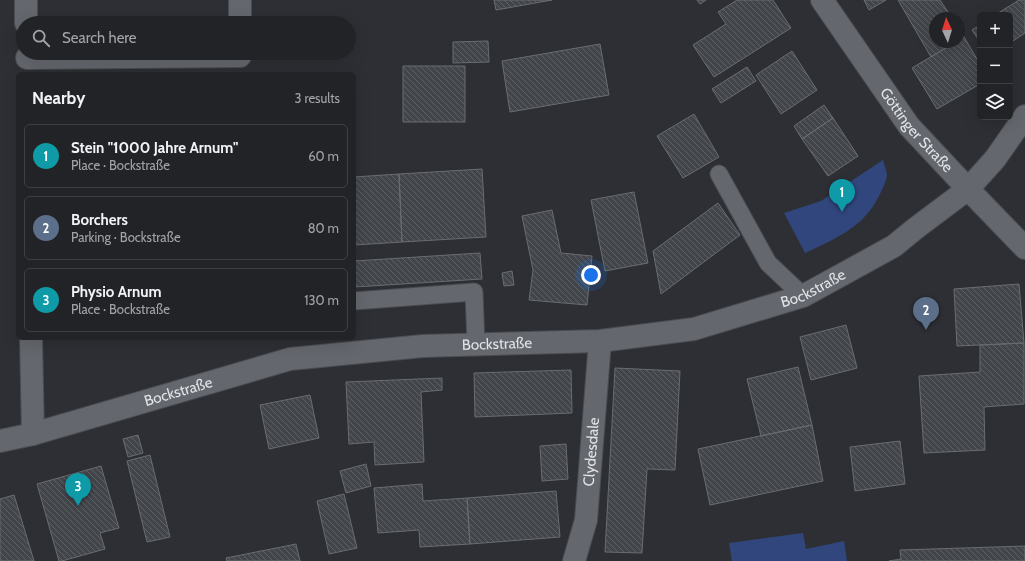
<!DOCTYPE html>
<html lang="en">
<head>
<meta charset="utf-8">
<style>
  body { margin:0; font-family:Cabin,sans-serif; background:#2e2f33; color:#f1f3f6 }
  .controls { position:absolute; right:12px; top:12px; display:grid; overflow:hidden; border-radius:6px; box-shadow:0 4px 16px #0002 }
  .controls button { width:36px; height:36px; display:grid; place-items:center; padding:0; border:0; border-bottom:1px solid #3f4044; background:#222327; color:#f1f3f6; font:20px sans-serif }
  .compass { position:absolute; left:929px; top:12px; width:36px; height:36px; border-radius:50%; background:#222327; box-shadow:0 4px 16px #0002; rotate:356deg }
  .you { position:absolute; left:591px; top:275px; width:14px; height:14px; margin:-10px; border:3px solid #fff; border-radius:50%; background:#1a73e8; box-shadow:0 0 0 6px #1a73e833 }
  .badge { display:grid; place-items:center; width:26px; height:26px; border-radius:50%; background:#fc9d53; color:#fff; font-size:13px; font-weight:700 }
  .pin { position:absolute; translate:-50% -33px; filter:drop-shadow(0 1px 2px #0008) }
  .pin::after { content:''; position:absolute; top:21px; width:14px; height:12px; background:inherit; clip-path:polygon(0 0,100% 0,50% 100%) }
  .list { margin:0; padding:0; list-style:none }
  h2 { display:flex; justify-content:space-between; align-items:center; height:52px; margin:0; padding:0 16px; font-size:17px }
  h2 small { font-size:13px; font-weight:400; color:#a2a4a7 }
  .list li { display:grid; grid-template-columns:26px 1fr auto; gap:12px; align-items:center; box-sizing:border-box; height:64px; margin:0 8px 8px; padding:0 8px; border:1px solid #3f4044; border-radius:6px }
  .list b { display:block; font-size:15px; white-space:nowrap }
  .list p { margin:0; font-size:13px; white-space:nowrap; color:#a2a4a7 }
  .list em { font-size:13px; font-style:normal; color:#a2a4a7 }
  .icon { flex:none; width:22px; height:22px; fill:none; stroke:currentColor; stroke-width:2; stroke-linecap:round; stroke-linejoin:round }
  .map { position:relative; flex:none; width:1025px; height:561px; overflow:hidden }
  .search { position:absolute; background:#222327; box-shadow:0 4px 16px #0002; left:16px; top:16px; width:340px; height:44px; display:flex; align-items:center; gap:10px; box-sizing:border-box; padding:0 14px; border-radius:22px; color:#a2a4a7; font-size:15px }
  .panel { position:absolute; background:#222327; box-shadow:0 4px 16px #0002; left:16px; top:72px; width:340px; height:268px; border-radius:6px }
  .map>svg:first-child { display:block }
  .grass { fill:#31467d }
  .building { fill:url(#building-back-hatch); stroke:#696c72 }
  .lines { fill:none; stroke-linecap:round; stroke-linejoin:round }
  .lane-casing { stroke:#4a4c51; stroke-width:19 }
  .street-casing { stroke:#4a4c51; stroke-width:24 }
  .secondary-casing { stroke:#4a4c51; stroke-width:24 }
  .lane { stroke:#64676d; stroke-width:17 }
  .street { stroke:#64676d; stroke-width:22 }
  .secondary { stroke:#64676d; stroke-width:22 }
  .labels { text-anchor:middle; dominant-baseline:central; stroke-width:3.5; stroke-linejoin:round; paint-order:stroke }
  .street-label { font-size:15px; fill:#e1e3e6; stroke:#23252a }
</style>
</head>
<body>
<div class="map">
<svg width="1025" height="561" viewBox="0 0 1025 561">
  <defs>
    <pattern id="building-back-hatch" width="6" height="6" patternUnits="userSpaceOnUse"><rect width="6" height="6" fill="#42454a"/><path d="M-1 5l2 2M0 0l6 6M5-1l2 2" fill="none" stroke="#5d6064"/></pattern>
  </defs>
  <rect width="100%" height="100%" fill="#2d2f34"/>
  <!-- grass -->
  <path class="grass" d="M883,160C884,165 887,171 887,175C886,182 882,190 879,196C864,227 835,239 805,253L784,213L821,201Z
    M803,533L806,549L844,541L847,561H732L729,543Z"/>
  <!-- building -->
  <path class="building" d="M494,0H552L496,10Z
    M697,0H706L700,4Z
    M737,0H773L791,28L714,77L693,45L726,24L718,12Z
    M864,0H886L869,10Z
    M898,0H940L952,18H935V42H956L931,57Z
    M1019,0H1025V33L1010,43V15H995Z
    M980,25V42L972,30Z
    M959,29L964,37L959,41Z
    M964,37L980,64V84L937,109L912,68L956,42H959V41Z
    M488,41L489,62L453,63V42Z
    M600,44L609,95L510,112L502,61Z
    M792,51L817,90L781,114L756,75Z
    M403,66H465V122H403Z
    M747,67L756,81L721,103L712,89Z
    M824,105L833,118L802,139L794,126Z
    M694,114L719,157L683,178L657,136Z
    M833,118L858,156L828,176L802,139Z
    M482,169L486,237L402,242L399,174Z
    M399,174L402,242L354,245V177Z
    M634,192L648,263L605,271L591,200Z
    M718,203L740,235L661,294L653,251Z
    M552,210L561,253L592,256L587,305L529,300L533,270L522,216Z
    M480,253L482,279L354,287V261Z
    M512,271L514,285L504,286L502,273Z
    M1019,284L1024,343L957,346L954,289Z
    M846,325L857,368L811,380L800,337Z
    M1024,343V404L984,407L985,450L924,453L919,376L980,372V345Z
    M798,367L812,425L761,436L747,379Z
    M615,368L680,371L675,470L647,469L642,553L605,552Z
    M571,370L572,413L475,417L474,373Z
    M442,378V390L421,392L424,462L375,465L374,442L349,444L346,382Z
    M310,395L319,438L269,449L260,405Z
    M812,425L823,481L710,505L698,449Z
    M138,435L143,453L128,457L123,439Z
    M900,441L905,484L855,491L850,447Z
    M566,444L568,479L542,481L540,446Z
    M150,455L170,537L147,542L127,461Z
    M366,464L371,486L346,493L340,471Z
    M101,466L119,528L100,533L105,549L62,561H59L37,484Z
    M422,484L423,501L467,498L470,544L420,547L419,530L378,533L374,488Z
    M556,491L560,537L470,544L467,498Z
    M344,494L357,548L329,554L317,501Z
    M14,495L34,561H0V499Z
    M296,544L300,561H227L226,558Z
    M1025,546V561H889L901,559L900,550Z"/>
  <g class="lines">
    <defs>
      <path id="lane" d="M719,174L768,263L803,296
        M354,301L474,292L476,344"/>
      <g id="street">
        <path d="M26,0V23"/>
        <path d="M240,0V23"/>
        <path d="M27,58L240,56V53"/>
        <path d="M31,338L33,434"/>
        <path id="s1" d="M0,441L33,434L290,359L423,346L600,341L694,329L803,296L894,246L916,228L968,189"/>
        <path id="s2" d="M574,561L586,520L600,341"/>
      </g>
      <g id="secondary">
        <path id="s3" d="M822,0L909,126L968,189L1025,248"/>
        <path d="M968,189L995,159L1025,116"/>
      </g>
    </defs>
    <!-- lane casing -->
    <use href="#lane" class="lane-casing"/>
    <!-- street casing -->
    <use href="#street" class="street-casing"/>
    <!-- secondary casing -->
    <use href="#secondary" class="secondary-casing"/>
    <!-- lane -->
    <use href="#lane" class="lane"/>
    <!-- street -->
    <use href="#street" class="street"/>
    <!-- secondary -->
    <use href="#secondary" class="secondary"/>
  </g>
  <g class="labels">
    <!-- street labels -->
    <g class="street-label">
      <text stroke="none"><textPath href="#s3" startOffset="161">Göttinger Straße</textPath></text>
      <text stroke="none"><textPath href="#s1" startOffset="833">Bockstraße</textPath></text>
      <text stroke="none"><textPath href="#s1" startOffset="509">Bockstraße</textPath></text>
      <text stroke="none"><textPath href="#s1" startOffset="185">Bockstraße</textPath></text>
      <text stroke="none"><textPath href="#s2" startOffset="111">Clydesdale</textPath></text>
    </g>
  </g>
</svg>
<div class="controls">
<button>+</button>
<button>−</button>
<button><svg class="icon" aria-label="layers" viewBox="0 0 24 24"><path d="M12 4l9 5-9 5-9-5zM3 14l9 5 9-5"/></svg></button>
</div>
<svg class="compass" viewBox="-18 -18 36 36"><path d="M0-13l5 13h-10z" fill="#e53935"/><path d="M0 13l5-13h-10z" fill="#a2a4a7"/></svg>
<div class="you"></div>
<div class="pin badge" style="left:842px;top:212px;background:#0f9aa8">1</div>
<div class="pin badge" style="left:926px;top:330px;background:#5c6f8a">2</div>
<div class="pin badge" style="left:78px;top:506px;background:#0f9aa8">3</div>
<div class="search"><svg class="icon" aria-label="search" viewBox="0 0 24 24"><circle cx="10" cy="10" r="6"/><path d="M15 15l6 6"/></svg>Search here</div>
<section class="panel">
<h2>Nearby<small>3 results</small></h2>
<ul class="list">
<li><span class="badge" style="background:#0f9aa8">1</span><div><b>Stein &quot;1000 Jahre Arnum&quot;</b><p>Place · Bockstraße</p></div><em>60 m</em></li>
<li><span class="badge" style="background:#5c6f8a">2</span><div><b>Borchers</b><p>Parking · Bockstraße</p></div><em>80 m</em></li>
<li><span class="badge" style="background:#0f9aa8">3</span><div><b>Physio Arnum</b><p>Place · Bockstraße</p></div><em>130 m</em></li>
</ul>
</section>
</div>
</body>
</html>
